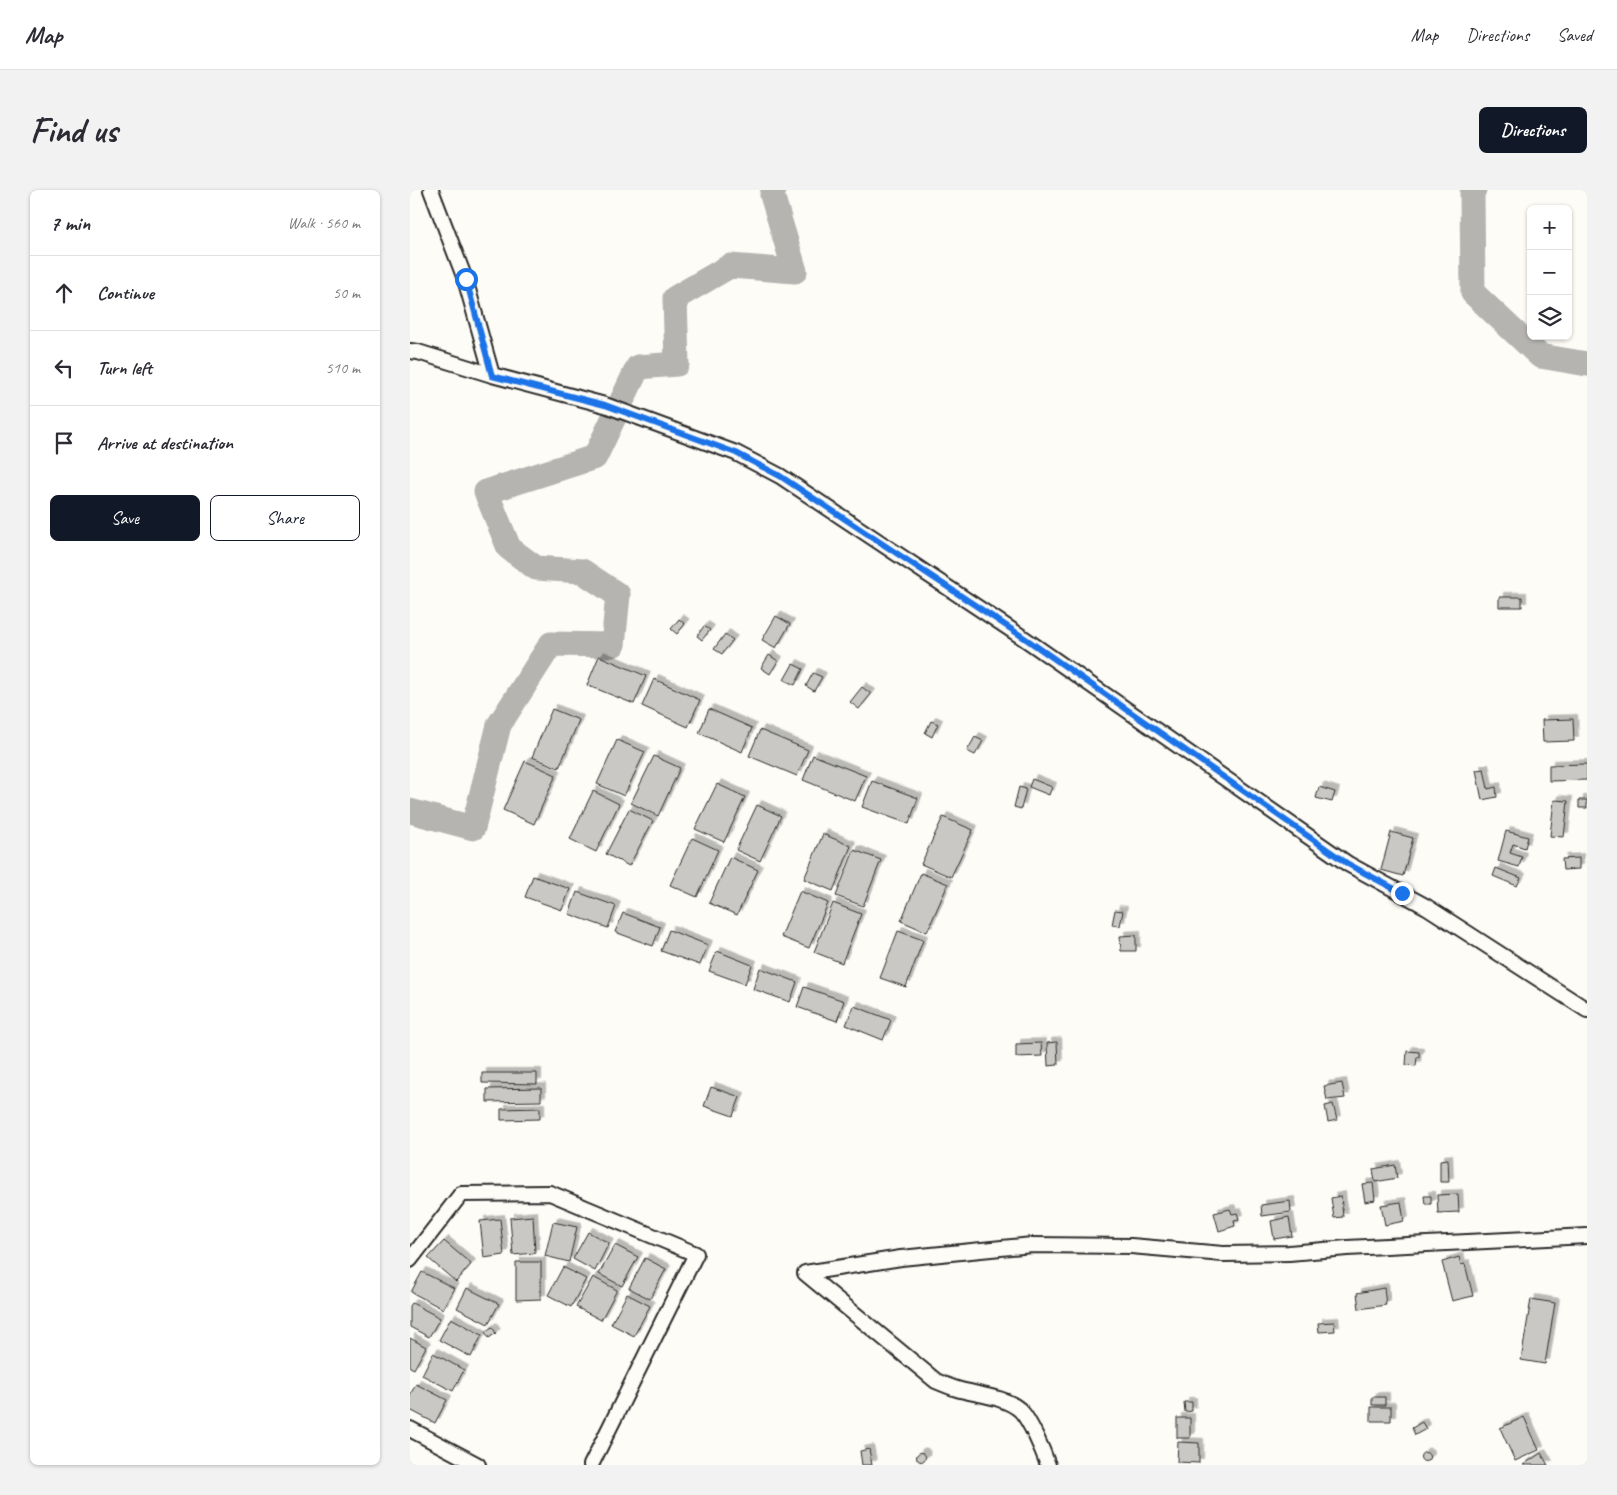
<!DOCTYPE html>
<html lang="en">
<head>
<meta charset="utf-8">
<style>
  body { margin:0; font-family:Caveat,sans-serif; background:#f2f2f3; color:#2b2b33 }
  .controls { position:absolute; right:15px; top:15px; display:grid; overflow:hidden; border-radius:8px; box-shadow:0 1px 4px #0004 }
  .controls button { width:45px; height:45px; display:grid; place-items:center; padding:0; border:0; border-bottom:1px solid #e1e1e2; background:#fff; color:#2b2b33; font:25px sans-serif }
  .stop { position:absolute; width:15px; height:15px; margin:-11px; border:4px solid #1a73e8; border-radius:50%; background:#fff }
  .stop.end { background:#1a73e8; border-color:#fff; box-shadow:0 1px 5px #0008 }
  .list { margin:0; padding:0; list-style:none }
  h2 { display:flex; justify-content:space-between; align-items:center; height:65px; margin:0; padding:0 20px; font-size:21px }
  h2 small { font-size:16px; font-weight:400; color:#7c7c81 }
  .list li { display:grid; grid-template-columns:32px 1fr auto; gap:15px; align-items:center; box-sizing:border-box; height:75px; padding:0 20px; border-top:1px solid #e1e1e2 }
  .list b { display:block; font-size:19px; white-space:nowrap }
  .list em { font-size:16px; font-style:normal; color:#7c7c81 }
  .actions { display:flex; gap:10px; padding:15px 20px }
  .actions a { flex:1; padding:11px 0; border:1px solid #111827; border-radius:8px; text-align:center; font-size:18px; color:#111827 }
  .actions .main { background:#111827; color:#fff }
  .icon { flex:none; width:28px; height:28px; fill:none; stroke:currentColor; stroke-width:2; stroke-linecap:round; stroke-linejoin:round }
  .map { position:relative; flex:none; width:1177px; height:1275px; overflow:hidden; border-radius:8px }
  header { display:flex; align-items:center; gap:30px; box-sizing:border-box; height:70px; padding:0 25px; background:#fff; border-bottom:1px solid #e1e1e2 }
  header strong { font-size:24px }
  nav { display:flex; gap:28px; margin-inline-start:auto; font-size:18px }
  .intro { display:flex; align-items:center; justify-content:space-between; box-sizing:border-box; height:120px; padding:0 30px }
  h1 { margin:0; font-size:35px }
  .button { padding:12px 22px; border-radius:8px; background:#111827; color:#fff; font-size:18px; font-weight:700 }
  main { display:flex; gap:30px; padding:0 30px }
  aside { flex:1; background:#fff; border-radius:8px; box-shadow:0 1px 4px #0004 }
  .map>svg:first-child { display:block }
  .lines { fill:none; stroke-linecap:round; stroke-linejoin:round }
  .river { stroke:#b5b4b1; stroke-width:25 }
  .building { fill:#c9c8c4; stroke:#2b2b2b; filter:url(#shadow) }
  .minor-casing { stroke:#2b2b2b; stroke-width:18 }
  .minor { stroke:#fdfcf7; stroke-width:14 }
  .route { stroke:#1a73e8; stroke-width:6 }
</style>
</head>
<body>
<header>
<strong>Map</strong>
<nav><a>Map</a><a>Directions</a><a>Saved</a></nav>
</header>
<div class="intro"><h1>Find us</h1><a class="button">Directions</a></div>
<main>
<aside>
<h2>7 min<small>Walk · 560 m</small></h2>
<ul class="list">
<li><svg class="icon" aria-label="ahead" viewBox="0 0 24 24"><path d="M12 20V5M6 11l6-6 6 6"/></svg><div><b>Continue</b></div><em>50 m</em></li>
<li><svg class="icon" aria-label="left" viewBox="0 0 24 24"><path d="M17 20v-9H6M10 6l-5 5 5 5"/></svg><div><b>Turn left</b></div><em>510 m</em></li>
<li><svg class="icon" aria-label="arrive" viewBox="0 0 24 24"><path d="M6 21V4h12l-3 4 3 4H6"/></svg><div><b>Arrive at destination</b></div></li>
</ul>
<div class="actions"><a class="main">Save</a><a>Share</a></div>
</aside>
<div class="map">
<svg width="1177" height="1275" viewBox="0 0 1177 1275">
  <defs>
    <filter id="shadow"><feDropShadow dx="4.5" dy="-4.5" stdDeviation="0" flood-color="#0004"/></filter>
  </defs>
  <rect width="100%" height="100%" fill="#fdfcf7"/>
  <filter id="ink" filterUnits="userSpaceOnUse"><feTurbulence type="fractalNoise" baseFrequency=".02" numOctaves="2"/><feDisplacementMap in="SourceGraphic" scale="10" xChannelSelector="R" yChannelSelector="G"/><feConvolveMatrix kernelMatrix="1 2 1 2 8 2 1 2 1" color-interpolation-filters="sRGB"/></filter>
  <g filter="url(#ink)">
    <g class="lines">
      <!-- river -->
      <path class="river" d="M1064,0L1062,3L1063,103L1130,166L1177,174
        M0,621L63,638L89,535L141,454L203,455L208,405L172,381L126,378L99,358L76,302L185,267L228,177L267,174L265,108L320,76L385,81L362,5L364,0"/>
    </g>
    <!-- building -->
    <path class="building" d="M1089,407H1112V417H1089Z
      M366,426L380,434L366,458L352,450Z
      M269,429L275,434L267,444L261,439Z
      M294,436L300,440L292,450L287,446Z
      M315,444L323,450L312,464L304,459Z
      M359,465L368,471L360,484L351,478Z
      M189,466L236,486L224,514L177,495Z
      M383,474L393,479L385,495L374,490Z
      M403,483L412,487L404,501L396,496Z
      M244,489L290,510L278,537L232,516Z
      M452,497L461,504L449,519L440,512Z
      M142,519L169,530L149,578L122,567Z
      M299,519L342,538L332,562L289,543Z
      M1163,529L1164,551L1133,552L1132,530Z
      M521,531L528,534L522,547L515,543Z
      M350,540L398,560L387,586L339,566Z
      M565,547L573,551L565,565L557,561Z
      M207,550L235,562L214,606L187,594Z
      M403,565L456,586L445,611L393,590Z
      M244,566L270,578L248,626L221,613Z
      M115,571L146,585L124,634L93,620Z
      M1177,574V590L1139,591V575Z
      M1074,579L1078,599L1086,597L1087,607L1072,610L1066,580Z
      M622,589L642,597L639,605L619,597Z
      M462,591L508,608L499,634L452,617Z
      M307,594L335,607L314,652L285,639Z
      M609,597L616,599L611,619L604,617Z
      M909,597L925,602L922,612L906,608Z
      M183,601L209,614L186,662L160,649Z
      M1144,610L1158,611L1154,647L1140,646Z
      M1169,610H1177V618H1169Z
      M347,615L371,626L350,671L326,660Z
      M219,619L243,631L219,676L196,664Z
      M533,627L563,640L541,687L511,674Z
      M1096,641L1118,647L1115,658L1103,654L1100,663L1112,667L1109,677L1088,671Z
      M981,642L1003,648L993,686L971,680Z
      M413,644L441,656L423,701L394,689Z
      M282,648L308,660L287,707L260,695Z
      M444,660L471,670L453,716L426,706Z
      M320,667L348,680L327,725L299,713Z
      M1169,668V679L1153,680L1152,669Z
      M1086,678L1111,688L1107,696L1083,686Z
      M511,683L538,694L517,742L491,731Z
      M123,686L160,699L152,720L115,707Z
      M390,701L418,713L399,758L371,747Z
      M167,702L206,716L198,738L159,724Z
      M423,713L451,724L432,773L404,762Z
      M705,720L713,721L710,736L702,735Z
      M213,723L250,737L243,756L205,742Z
      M259,740L298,755L290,775L251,761Z
      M488,741L513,750L496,797L470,788Z
      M726,745V761H711L710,746Z
      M307,761L342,775L335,794L299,781Z
      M350,778L387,792L380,812L343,799Z
      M394,797L434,811L427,831L387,817Z
      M444,816L481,830L473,850L436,835Z
      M647,852L648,875L638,876L637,853Z
      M631,853L632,866L606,867V854Z
      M997,861L1009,862V867H1007L1006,876L996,875Z
      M72,883H127V894L72,893Z
      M932,893L935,908L917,910L914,896Z
      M301,897L330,907L323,926L294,916Z
      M131,898V911L77,912V899Z
      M923,914L927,930L918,932L915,916Z
      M130,918V929L91,930V919Z
      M1038,969L1039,992H1030V970Z
      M985,975L987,988L965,992L963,979Z
      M963,993L965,1010L955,1012L952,994Z
      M1048,1004L1049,1022L1028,1023L1027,1005Z
      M931,1006L933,1027L924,1028L921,1008Z
      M1014,1006H1021V1014H1015Z
      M880,1011L881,1022L852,1026L851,1015Z
      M991,1012L994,1031L975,1035L971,1015Z
      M820,1019L822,1024L827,1023L829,1029L824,1030L825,1036L809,1041L804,1023Z
      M123,1026L125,1063L103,1065L100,1028Z
      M879,1027L882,1046L864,1049L861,1031Z
      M90,1029L94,1065L74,1068L70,1031Z
      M143,1032L167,1037L159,1072L135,1066Z
      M178,1042L199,1053L185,1081L163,1069Z
      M34,1051L61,1074L46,1092L18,1068Z
      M205,1055L228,1067L212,1096L189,1084Z
      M1049,1067L1051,1075L1055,1074L1063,1106L1042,1111L1032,1072Z
      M235,1068L256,1079L240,1109L219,1098Z
      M106,1072H131V1109L106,1110Z
      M153,1077L176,1089L161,1117L138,1105Z
      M12,1082L44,1098L33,1119L1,1102Z
      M183,1087L207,1100L191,1130L166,1117Z
      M57,1098L89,1114L78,1134L47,1118Z
      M974,1098L976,1115L949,1119L947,1103Z
      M217,1104L240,1116L224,1146L201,1134Z
      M1121,1109L1145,1113L1135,1174L1111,1170Z
      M2,1113L30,1128L19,1147L0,1137V1116Z
      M41,1128L72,1145L61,1167L29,1150Z
      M924,1132L925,1141L909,1142L908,1133Z
      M82,1137L86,1143L79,1148L75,1142Z
      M0,1148L16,1157L4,1179L0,1177Z
      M23,1163L54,1180L43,1201L12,1185Z
      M6,1194L37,1210L25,1233L0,1220V1205Z
      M962,1207H975V1215H962Z
      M774,1212H782V1221L775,1222Z
      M961,1217H981V1231H961Z
      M1114,1227L1129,1260L1105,1271L1090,1238Z
      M767,1228H780V1248H767Z
      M1012,1232L1016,1239L1005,1245L1002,1238Z
      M768,1252L789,1253V1273L767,1272Z
      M459,1259L462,1275H452L450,1261Z
      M1010.5 1267a4.5 4.5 0 1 1 9 0a4.5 4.5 0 1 1-9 0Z
      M506.5 1267a4.5 4.5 0 1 1 9 0a4.5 4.5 0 1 1-9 0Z
      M1131,1263L1138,1275H1113Z"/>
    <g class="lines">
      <defs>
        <path id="minor" d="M21,0L55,89L82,185
          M0,161L8,162L82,185L195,215L326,263L370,286L615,449L938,674L1017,717L1177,820
          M0,1070L51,1004L140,1003L286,1064L181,1275
          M395,1083L491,1068L622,1055L721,1056L813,1064L879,1063L937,1058L1177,1046
          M395,1083L526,1191C533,1194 540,1197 547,1199C567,1205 594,1206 610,1220C620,1230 633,1261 638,1275
          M0,1239L68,1275"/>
      </defs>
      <!-- minor casing -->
      <use href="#minor" class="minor-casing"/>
      <!-- minor -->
      <use href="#minor" class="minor"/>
    </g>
  </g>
  <g class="lines" filter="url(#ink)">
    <!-- route -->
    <path class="route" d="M56,89L82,186L195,215L326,263L370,286L616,449L938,674L992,703"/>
  </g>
</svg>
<div class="controls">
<button>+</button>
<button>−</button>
<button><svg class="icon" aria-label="layers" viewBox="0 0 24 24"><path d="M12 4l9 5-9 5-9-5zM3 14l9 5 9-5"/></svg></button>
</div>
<div class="stop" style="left:56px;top:89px"></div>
<div class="stop end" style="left:992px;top:703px"></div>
</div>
</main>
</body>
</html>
